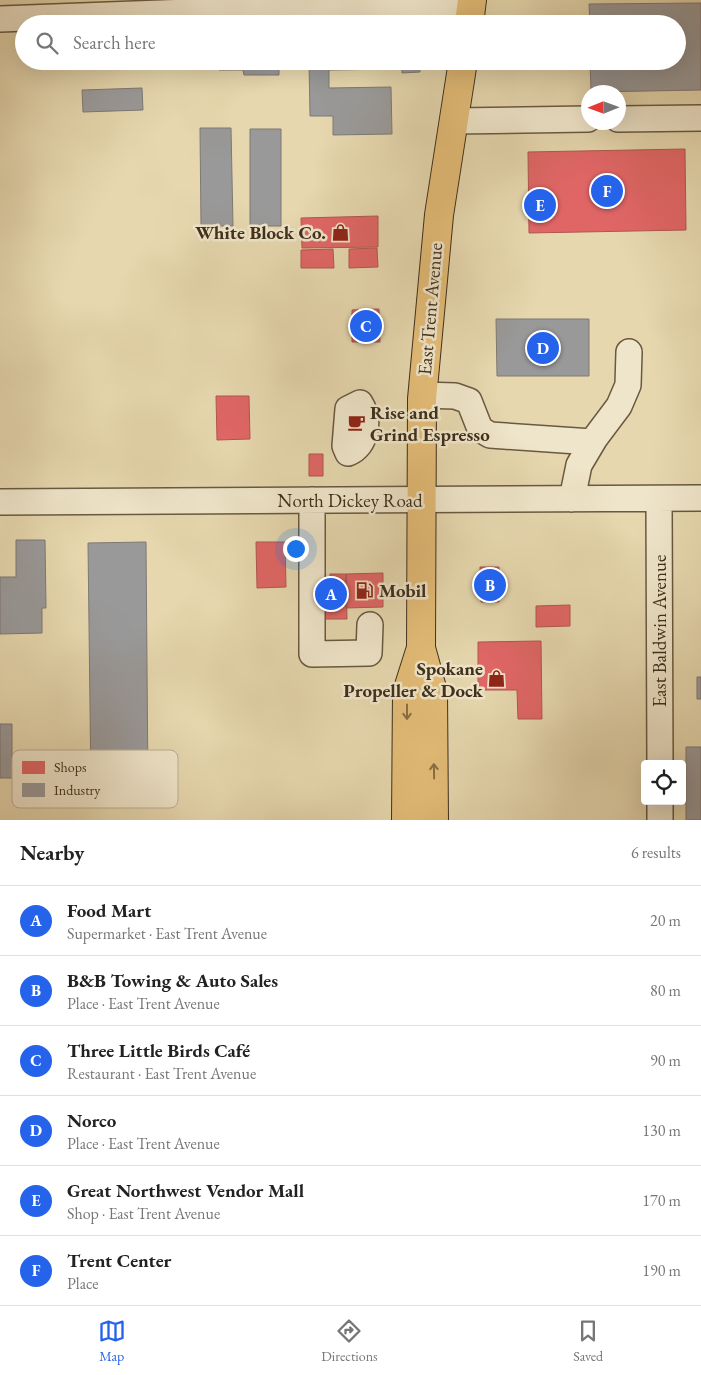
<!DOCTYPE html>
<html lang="en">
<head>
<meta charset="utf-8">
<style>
  body { margin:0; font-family:"EB Garamond",serif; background:#f2f2f2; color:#222 }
  .controls { position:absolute; right:15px; bottom:15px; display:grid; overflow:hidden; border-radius:5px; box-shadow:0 5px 20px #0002 }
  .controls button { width:45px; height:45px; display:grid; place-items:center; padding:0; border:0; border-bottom:1px solid #e0e0e0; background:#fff; color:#222; font:25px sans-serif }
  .compass { position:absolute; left:581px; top:85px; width:45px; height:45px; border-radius:50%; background:#fff; box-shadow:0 5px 20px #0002; rotate:269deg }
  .you { position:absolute; left:295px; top:548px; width:18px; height:18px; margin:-12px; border:4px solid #fff; border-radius:50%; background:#1a73e8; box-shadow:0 0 0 8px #1a73e833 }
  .badge { display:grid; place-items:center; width:32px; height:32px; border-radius:50%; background:#2563eb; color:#fff; font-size:16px; font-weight:700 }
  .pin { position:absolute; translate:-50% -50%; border:2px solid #fff; box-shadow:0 1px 5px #0006 }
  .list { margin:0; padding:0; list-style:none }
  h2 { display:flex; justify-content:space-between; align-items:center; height:65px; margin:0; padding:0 20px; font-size:21px }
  h2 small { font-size:16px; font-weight:400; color:#767676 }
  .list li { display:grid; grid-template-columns:32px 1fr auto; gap:15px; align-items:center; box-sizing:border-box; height:70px; padding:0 20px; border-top:1px solid #e0e0e0 }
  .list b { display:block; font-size:19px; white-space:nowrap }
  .list p { margin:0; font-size:16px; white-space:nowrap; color:#767676 }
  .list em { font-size:16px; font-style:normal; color:#767676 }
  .icon { flex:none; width:28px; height:28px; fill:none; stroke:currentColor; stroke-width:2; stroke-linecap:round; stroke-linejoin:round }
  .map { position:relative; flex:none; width:701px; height:820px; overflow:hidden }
  .search { position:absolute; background:#fff; box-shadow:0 5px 20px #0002; left:15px; right:15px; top:15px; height:55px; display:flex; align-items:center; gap:12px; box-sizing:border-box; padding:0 18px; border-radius:28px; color:#767676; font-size:19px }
  .sheet { height:485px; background:#fff }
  nav { display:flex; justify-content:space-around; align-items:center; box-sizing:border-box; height:70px; border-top:1px solid #e0e0e0; background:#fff; font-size:14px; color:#767676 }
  nav a { display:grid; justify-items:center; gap:2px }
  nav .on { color:#2563eb }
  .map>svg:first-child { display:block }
  .shops { fill:#e06666; stroke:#af5650 }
  .industry { fill:#999; stroke:#7e7974 }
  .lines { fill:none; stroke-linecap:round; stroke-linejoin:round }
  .minor-casing { stroke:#685940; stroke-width:28 }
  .major-casing { stroke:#3e2f1c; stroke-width:30 }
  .minor { stroke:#efe5ca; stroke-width:25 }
  .major { stroke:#e3bc77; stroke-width:28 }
  .oneway { stroke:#886e45 }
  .labels { text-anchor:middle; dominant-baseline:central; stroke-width:5; stroke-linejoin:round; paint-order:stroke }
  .poi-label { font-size:19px; font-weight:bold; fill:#3e2f1c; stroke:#efe5ca; text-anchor:end }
  .street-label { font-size:19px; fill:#3e2f1c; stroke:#efe5ca }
  .key { fill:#efe5ca; stroke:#baae96; stroke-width:1 }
  .key-label { font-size:14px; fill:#3e2f1c }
</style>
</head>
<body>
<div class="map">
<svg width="701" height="820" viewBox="0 0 701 820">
  <rect width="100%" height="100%" fill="#e6d7ae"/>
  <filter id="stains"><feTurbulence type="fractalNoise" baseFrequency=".004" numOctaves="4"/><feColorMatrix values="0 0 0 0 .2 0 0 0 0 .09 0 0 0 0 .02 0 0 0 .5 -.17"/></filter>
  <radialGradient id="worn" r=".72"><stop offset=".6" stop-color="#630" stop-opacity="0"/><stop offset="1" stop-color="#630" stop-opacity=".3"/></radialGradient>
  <!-- shops -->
  <path class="shops" d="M685,149L686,230L529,233L528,152Z
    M378,216V247L302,248L301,218Z
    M377,248L378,267L349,268V249Z
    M333,249L334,268H301V250Z
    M379,309L380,342H352V310Z
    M216,396H249L250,439L217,440Z
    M309,454H323V476H309Z
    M256,542H285L286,587L257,588Z
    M480,567H499V602H481Z
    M383,573V607L346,608V574Z
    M330,574H346L347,619H315V580H330Z
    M570,605V626L536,627V606Z
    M541,641L542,719H518L517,690H478V642Z"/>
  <!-- industry -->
  <path class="industry" d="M701,3V90L591,92L590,61H677V24H590L589,4Z
    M219,61H279V75H244L243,70H219Z
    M309,61H420V72L402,73V69L329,70V88L391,87L392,134L333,135V116H310Z
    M142,88L143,110L83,112L82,90Z
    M200,128H231L233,226H201Z
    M250,129H281V226H250Z
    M496,319H589V376H497Z
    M16,540H45L46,608H42V633L0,634V577H16Z
    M146,542L148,786L91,787L88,543Z
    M697,677H701V699H697Z
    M0,724H12V763H16V778H0Z
    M686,747H701V820H686Z"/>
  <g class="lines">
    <defs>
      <path id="minor" d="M0,19L269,9L472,5
        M618,119L701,118
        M454,121L588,119
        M422,395L455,396L469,401L480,429L490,435L592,442
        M360,403C370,419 367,446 348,453L345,446L348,409Z
        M572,499L579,465L595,438L619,406L628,385L629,352
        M659,499L660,764
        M312,500V654L369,653L370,625
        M0,502L701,498
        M660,801V820"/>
      <path id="major" d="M469,24L472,0
        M406,820L407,692L421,648
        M434,820L433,692L421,648L422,399L439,215L463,61"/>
    </defs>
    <!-- minor casing -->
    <use href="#minor" class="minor-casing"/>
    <!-- major casing -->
    <use href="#major" class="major-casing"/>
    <!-- minor -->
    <use href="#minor" class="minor"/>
    <!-- major -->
    <use href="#major" class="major"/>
  </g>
  <!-- one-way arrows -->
  <defs><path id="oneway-shaft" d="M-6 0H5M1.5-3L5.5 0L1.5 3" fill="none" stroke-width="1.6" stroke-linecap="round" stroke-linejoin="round" transform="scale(1.25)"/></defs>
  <g class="oneway">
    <use href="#oneway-shaft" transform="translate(407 712) rotate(90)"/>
    <use href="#oneway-shaft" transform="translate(434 771) rotate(-91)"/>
  </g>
  <!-- icons -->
  <defs>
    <symbol id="shop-bare" viewBox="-9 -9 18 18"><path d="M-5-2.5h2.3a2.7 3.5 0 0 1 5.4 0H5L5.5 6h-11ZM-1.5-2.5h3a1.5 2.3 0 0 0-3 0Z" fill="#8f2418" stroke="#efe5ca" stroke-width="2.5" paint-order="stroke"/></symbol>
    <symbol id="cafe-bare" viewBox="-9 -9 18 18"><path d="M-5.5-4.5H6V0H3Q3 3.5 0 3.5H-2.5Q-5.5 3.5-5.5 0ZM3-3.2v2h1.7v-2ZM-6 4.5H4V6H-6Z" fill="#8f2418" stroke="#efe5ca" stroke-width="2.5" paint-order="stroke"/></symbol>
    <symbol id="fuel-bare" viewBox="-9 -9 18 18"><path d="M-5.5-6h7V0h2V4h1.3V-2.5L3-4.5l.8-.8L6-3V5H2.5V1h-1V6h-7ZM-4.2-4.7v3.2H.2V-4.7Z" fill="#8f2418" stroke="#efe5ca" stroke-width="2.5" paint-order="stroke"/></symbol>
  </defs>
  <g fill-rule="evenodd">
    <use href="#shop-bare" x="328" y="220" width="25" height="25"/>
    <use href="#cafe-bare" x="344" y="410" width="25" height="25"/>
    <use href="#fuel-bare" x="352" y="578" width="25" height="25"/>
    <use href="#shop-bare" x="484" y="666" width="25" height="25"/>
  </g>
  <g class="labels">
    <!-- poi labels -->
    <g class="poi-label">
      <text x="326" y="232">White Block Co.</text>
      <text x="370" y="412" text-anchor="start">Rise and<tspan x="370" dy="22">Grind Espresso</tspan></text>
      <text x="379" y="590" text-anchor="start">Mobil</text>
      <text x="483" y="668">Spokane<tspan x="483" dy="22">Propeller &amp; Dock</tspan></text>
    </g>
    <!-- street labels -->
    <g class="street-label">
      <text transform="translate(430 309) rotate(-85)">East Trent Avenue</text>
      <text x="350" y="500">North Dickey Road</text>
      <text transform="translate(659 631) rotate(-90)">East Baldwin Avenue</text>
    </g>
  </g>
  <!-- legend -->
  <rect x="12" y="750" width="166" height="58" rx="8" class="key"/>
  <rect x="22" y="761" width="23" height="13" fill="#e06666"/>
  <rect x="22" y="783" width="23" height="14" fill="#999"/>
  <g class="key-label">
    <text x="54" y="772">Shops</text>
    <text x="54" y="795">Industry</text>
  </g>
  <rect width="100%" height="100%" filter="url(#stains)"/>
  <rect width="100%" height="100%" fill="url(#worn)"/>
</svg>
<div class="controls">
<button><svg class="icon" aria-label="locate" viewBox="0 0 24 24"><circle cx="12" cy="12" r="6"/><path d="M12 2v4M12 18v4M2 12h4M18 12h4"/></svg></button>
</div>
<svg class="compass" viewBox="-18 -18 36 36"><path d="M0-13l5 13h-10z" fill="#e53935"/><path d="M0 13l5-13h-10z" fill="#767676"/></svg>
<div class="you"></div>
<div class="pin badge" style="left:331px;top:594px">A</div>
<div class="pin badge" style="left:490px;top:585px">B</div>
<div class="pin badge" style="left:366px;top:326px">C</div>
<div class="pin badge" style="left:543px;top:348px">D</div>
<div class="pin badge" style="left:540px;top:205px">E</div>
<div class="pin badge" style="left:607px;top:191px">F</div>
<div class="search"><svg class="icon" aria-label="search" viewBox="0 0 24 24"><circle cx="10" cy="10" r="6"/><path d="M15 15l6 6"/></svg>Search here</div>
</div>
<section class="sheet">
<h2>Nearby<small>6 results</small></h2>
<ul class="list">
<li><span class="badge">A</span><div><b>Food Mart</b><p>Supermarket · East Trent Avenue</p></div><em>20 m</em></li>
<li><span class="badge">B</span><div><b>B&amp;B Towing &amp; Auto Sales</b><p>Place · East Trent Avenue</p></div><em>80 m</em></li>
<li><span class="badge">C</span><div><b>Three Little Birds Café</b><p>Restaurant · East Trent Avenue</p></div><em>90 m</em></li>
<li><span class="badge">D</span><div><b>Norco</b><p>Place · East Trent Avenue</p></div><em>130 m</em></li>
<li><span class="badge">E</span><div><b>Great Northwest Vendor Mall</b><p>Shop · East Trent Avenue</p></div><em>170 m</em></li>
<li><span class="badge">F</span><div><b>Trent Center</b><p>Place</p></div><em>190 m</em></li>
</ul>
</section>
<nav>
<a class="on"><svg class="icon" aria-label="map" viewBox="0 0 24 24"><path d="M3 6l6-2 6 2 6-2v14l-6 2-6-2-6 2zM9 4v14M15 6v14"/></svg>Map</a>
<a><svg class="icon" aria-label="directions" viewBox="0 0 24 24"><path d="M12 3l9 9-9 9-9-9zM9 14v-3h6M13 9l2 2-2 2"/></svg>Directions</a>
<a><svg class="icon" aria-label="saved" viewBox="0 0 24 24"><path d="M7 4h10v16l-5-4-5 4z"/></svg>Saved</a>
</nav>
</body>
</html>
